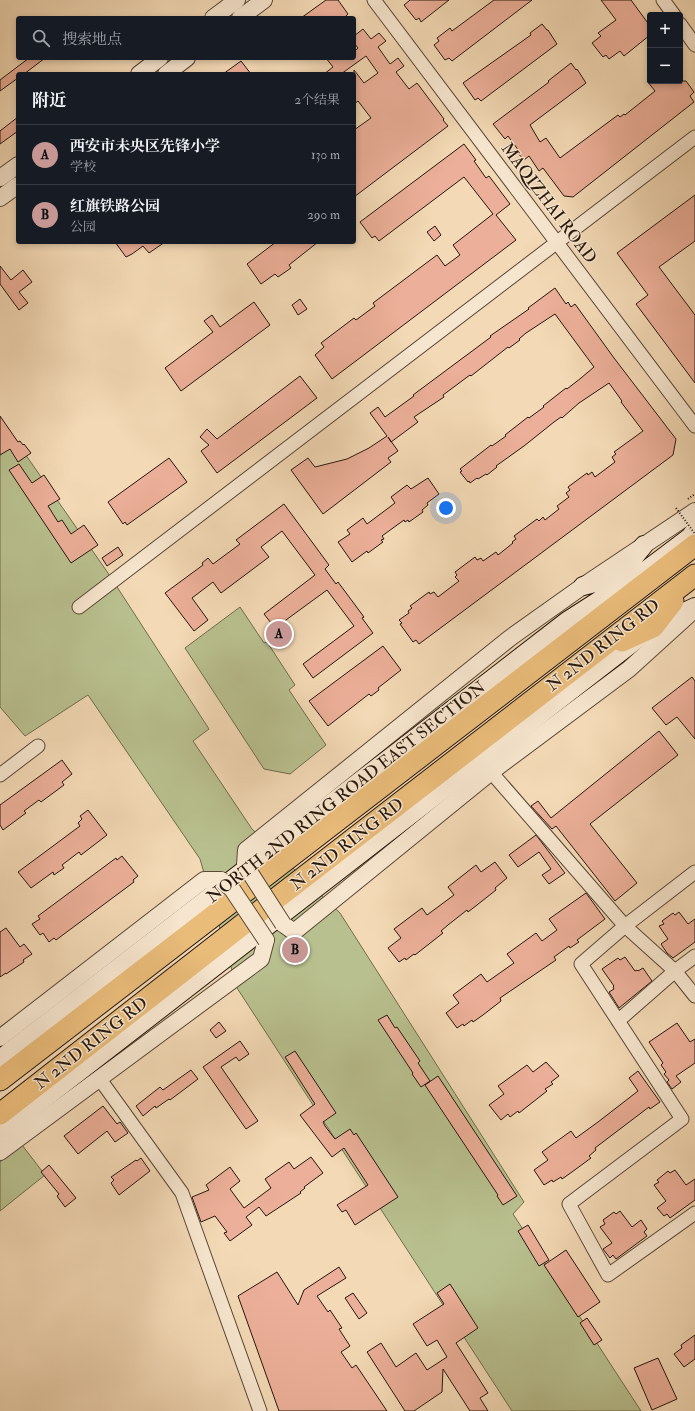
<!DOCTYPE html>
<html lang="zh">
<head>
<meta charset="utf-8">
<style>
  body { margin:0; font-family:"IM FELL Double Pica","Noto Serif SC",serif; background:#20242c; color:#f1f3f6 }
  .controls { position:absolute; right:12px; top:12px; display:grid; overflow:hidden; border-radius:4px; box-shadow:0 2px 6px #0003 }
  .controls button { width:36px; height:36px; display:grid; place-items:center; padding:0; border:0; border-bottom:1px solid #363941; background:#171b24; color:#f1f3f6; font:20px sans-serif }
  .you { position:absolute; left:446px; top:508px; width:14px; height:14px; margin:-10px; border:3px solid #fff; border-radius:50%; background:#1a73e8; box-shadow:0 0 0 6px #1a73e833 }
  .badge { display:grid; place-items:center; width:26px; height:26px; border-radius:50%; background:#c59692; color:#111; font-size:13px; font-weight:700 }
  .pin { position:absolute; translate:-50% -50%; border:2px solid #fff; box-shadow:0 1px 4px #0006 }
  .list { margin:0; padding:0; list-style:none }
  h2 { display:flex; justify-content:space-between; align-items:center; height:52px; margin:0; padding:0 16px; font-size:17px }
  h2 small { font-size:13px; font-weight:400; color:#9ea1a6 }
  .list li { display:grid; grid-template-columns:26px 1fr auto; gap:12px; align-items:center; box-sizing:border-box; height:60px; padding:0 16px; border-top:1px solid #363941 }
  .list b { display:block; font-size:15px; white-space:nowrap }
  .list p { margin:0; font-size:13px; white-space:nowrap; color:#9ea1a6 }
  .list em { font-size:13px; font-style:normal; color:#9ea1a6 }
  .icon { flex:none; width:22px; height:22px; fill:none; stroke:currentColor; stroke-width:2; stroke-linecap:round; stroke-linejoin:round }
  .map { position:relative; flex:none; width:695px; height:1411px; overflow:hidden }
  .search { position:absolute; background:#171b24; box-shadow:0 2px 6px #0003; left:16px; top:16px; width:340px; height:44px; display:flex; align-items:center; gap:10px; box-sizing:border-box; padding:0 14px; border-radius:4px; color:#9ea1a6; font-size:15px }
  .panel { position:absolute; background:#171b24; box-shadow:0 2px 6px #0003; left:16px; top:72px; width:340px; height:172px; border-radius:4px }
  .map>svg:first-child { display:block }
  .green { fill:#b9c08f; stroke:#706c4d }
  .building { fill:#ecaf99; stroke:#26170b }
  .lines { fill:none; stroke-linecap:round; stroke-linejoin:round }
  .minor-casing { stroke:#594836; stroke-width:15 }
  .tertiary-casing { stroke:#594836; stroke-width:18 }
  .secondary-casing { stroke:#26170b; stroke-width:20 }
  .trunk-casing { stroke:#26170b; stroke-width:23 }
  .path { stroke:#26170b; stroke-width:2; stroke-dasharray:1 2; stroke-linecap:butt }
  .minor { stroke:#f7e6cf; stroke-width:13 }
  .tertiary { stroke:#f7e6cf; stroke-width:16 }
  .secondary { stroke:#f7e6cf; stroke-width:18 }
  .trunk { stroke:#eabc7a; stroke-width:21 }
  .tertiary-bridge-casing { stroke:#594836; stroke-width:18; stroke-linecap:butt }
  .path-bridge { stroke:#26170b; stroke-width:2; stroke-dasharray:1 2; stroke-linecap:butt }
  .tertiary-bridge { stroke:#f7e6cf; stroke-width:16 }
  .labels { text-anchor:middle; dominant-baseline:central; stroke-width:3; stroke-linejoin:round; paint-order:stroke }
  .street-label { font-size:17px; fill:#26170b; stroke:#f7e6cf }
</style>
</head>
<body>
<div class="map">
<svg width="695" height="1411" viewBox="0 0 695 1411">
  <rect width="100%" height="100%" fill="#f3d9b5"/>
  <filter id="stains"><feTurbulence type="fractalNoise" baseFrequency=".005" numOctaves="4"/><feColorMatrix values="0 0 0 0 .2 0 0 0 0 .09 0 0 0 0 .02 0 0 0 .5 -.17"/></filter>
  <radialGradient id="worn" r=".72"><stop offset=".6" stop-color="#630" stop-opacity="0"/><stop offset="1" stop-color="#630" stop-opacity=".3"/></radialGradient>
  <!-- green -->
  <path class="green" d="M0,418L108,573L209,729L193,741L252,829L340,913L524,1202L513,1214L641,1411H512L237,988L200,859L88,695L25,736L0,707Z
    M240,607L264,643L267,642L295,685L289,690L326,745L290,774L264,769L185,648Z
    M22,1145L45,1175L0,1211V1162Z"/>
  <!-- building -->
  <path class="building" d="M326,0H338L348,14L344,18H301Z
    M410,0H449L421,22L419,18L416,20L404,5Z
    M494,0H532L452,61L449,58L445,60L434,45L439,41L437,38L450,28L452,31Z
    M601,0H631L650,26V35L624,56L620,51L609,59L606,55L603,57L592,43L601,36L598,33L616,20Z
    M542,24L547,30H548L557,44L481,101L478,98L475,100L463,83L531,35L530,33Z
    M363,29L371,39L379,33L386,41L378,47L390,64L398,58L404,66L396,72L409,89L417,83L444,119L443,120L448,126L354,197V130L371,118L358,101L354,104V70L364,83L378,73L366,56L341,74H324L333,67L326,58H354V52L358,48L354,43V36Z
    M29,58H45L24,74H18V78L0,91V80Z
    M241,61L251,74H223Z
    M571,63L576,70L577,69L586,83L530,125L540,142L546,138L560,158L618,115L620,117L624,114L625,115L655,91L647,81H686L694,92L690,96L694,102L573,197L564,196L543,168L539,171L529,156L524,160L517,152L519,151L508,136L505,139L493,124L549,82L548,81Z
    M18,117V131L0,144V131Z
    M464,144L476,160L474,161L486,178L489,176L510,204L496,215L516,240L332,379L315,355L324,347L321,343L354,318L356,320L375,306L373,303L437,255L445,266L460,255L453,245L493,214L464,177L379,241L375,236L372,238L360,222Z
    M695,195V241L659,267L695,315V383L636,304L648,295L617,253Z
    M435,226L441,235L434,241L427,232Z
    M115,242H165L149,253L143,246L132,254L126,257Z
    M276,242H318L289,265L291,268L278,277L275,274L261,284L247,264Z
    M0,266L11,280L23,270L32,282L19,292L28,303L19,310L0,284Z
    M555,288L566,304L568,302L571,307L575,304L614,358L676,439L673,455L419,644L416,640L413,642L400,624L402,623L399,620L409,613L408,611L412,608L410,606L429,592L430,594L434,592L438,597L459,581L455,577L457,575L455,572L475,557L477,560L481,558L483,561L496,552L498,555L513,543L512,542L516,539L514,536L537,519L539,521L543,517L545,520L559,509L557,506L569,497L566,493L570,490L568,487L587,473L588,475L592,472L595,477L615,462L612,457L616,454L614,452L643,431L621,402L622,401L609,383L579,403L562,418L561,417L554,422L524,446L496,466L497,467L487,475L486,474L478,479L477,478L470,483L469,481L468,482L460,472L462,471L460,469L491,445L492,446L506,436L505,435L528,417L529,418L544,407L543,406L566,388L567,389L581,378L594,367L555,314L526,333L519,339L520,340L509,348L508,347L471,376L470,375L443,395L444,397L414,417L418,422L391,442L388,437L398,451L388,458L391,462L323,514L291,470L308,458L315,467L347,459L369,448L387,436L370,413L378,407L385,417L414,396L413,395L491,337L490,336L529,309L528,308Z
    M300,299L307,309L298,315L292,305Z
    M254,302L270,325L181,391L165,368L213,332L204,321L212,315L220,327Z
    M300,376L317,398L217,473L201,451L209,445L200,437L207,429L217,439Z
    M0,416L18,442L20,441L23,445L24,444L31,453L18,462L10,449L0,455Z
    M169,458L187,482L127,525L125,522L123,524L108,502Z
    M19,464L32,483L44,475L60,499L48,506L58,522L62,520L71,534L84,525L98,545L71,563L9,470Z
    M428,478L439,494L427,503L428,505L422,510L423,512L409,522L408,520L405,522L404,520L382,536L384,539L381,540L383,542L368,553L367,551L352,562L338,542L350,534L347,530L363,518L367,524L395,503L391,497L407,485L411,489Z
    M284,504L329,565L325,569L336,584L338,582L364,617L362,618L373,633L313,678L303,664L354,626L327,590L275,628L264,614L315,575L282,531L261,547L269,557L221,593L213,582L192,598L208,620L194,631L165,593L203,565L202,563L208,558L213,564L240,544L236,540Z
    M118,547L123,555L107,566L102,558Z
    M383,646L401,670L378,688L379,690L371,696L369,694L328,726L309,701Z
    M692,677L695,681V739L677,717L666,725L652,708Z
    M659,731L678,755L590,824L637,883L615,901L556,826L552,829L531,806L538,801L551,818Z
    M62,760L72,774L62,782L64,785L41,802L39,800L24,811L26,813L3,830L0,825V805Z
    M88,810L107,835L81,855L79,852L62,865L64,868L54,875L53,872L31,888L18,872L80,826L78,823L82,819L80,816Z
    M536,835L565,873L549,884L542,875L551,869L539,852L518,867L509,855Z
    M122,856L138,876L133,880L134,882L56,940L54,938L49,942L43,933L40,935L32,924L40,919L38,916L116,858L117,860Z
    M495,862L507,878L495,888L496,890L477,905L468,912L467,910L448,925L441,931L443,933L415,955L414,954L406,960L405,958L399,962L388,948L401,938L394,929L422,908L427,915L454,895L448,887L476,865L481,872Z
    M586,893L605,919L577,940L579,942L570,948L569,946L554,957L556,960L500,998L501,1001L483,1015L473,1022L472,1020L464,1026L463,1024L457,1028L446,1013L459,1003L453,995L481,974L487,982L514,963L507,954L536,933L542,941L557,930L549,919Z
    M679,912L688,924L695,919V942L673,958L667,953L661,944L668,939L659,926L664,924L662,921L673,913L675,915Z
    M6,928L20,947L24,944L32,954L23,960L24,962L6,974V973L0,977V932Z
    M625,957L635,971L637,970L638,971L643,968L652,981L619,1008L609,992L614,989L613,987L614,986L602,969L618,958L620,960Z
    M387,1015L395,1028L397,1027L420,1061L418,1063L430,1081L421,1087L412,1074L413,1073L378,1020Z
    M219,1022L226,1031L216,1038L210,1030Z
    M677,1023L690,1042L695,1039V1063L676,1076L681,1082L672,1089L667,1082L669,1080L664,1074L666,1072L661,1065L663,1063L649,1042Z
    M240,1041L249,1054L239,1061L236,1057L221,1067L258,1121L246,1129L203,1067Z
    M295,1051L336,1113L323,1122L325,1126L335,1139L350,1129L354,1135L356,1133L398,1197L355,1225L346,1210L342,1212L337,1205L368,1185L344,1148L332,1157L300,1115L315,1104L285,1057Z
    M546,1062L559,1076L551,1082L553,1084L545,1089L547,1091L519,1113L518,1111L510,1117L508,1114L501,1120L489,1105L504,1094L498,1086L527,1065L533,1072Z
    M191,1070L198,1079L170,1100L169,1099L156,1108L155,1106L143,1116L136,1106L160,1087L163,1090Z
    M638,1071L660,1102L650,1109L649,1107L595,1148L596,1150L589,1156L591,1158L572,1172L562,1179L561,1177L553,1182L552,1180L544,1185L534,1170L548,1160L542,1152L571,1131L576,1138L598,1122L638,1091L629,1078Z
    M438,1076L517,1196L503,1205L497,1196L498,1195L425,1085Z
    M103,1106L117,1124L120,1122L128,1133L115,1142L107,1131L78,1154L64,1136Z
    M311,1157L323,1173L304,1187L305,1188L300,1192L301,1193L266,1216L259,1207L246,1217L252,1225L230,1241L224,1233L227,1232L215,1216L201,1222L192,1197L209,1190L206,1185L230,1167L240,1181L230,1189L244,1208L271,1188L265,1179L289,1162L294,1169Z
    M141,1158L150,1171L119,1195L111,1183L114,1180L111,1177L136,1160L137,1161Z
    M49,1165L76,1198L65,1207L57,1196L59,1194L41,1172Z
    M675,1170L686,1185L695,1179V1200L670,1218L667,1214L664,1216L657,1208L666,1201L654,1185L659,1182L657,1180L668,1171L670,1173Z
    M620,1211L632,1227L641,1220L647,1229L644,1232L647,1236L616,1259L613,1255L610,1258L603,1249L612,1243L600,1227L605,1224L603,1220L614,1212L616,1214Z
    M528,1225L549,1260L539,1266L518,1231Z
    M566,1250L600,1302L578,1317L544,1265Z
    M339,1267L346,1278L317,1296L328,1312L330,1310L342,1328L339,1329L350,1346L341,1352L352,1368L356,1365L387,1411H279L238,1296L277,1272L298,1305L304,1290Z
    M450,1284L478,1328L456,1343L488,1393L480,1398L488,1411H470L443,1369L442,1392L414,1411H405L367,1352L381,1343L396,1367L416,1353L427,1370L447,1357L437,1340L427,1346L413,1324L444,1304L437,1293Z
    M353,1293L367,1313L359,1319L345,1298Z
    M587,1318L602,1340L594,1345L580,1323Z
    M695,1335V1359L684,1367L674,1354L682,1348L681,1345Z
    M658,1358L677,1399L652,1410L634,1368Z"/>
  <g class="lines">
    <defs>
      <path id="minor" d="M374,0L695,426
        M663,0L674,15
        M680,24L695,45
        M79,607L695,137
        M491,772L625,926L675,971L695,996
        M0,775L38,746
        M695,872L625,926L581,964L682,1119L569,1204L608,1275L695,1213
        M618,1021L675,971L695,956
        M99,1078L182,1193L260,1411"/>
      <path id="tertiary" d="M213,18L237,0
        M240,18L264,0
        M139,74L160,58
        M166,74L187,58
        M0,178L18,165
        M0,198L18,185
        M245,865L246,850L510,638L583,586L695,511
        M283,924L294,932L491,772L629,669L693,611
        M0,1038L204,880H221
        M0,1152L261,959L266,940"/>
      <path id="secondary" d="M583,586L621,576
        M609,588L644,545
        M0,1059L567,621L645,571L690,537L695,530
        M0,1133L653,627L695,607"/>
      <path id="trunk" d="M622,641L653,627L673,601
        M0,1080L695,545
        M0,1114L246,922L695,575"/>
    </defs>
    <!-- minor casing -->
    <use href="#minor" class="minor-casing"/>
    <!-- tertiary casing -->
    <use href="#tertiary" class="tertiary-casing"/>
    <!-- secondary casing -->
    <use href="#secondary" class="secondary-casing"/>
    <!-- trunk casing -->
    <use href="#trunk" class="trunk-casing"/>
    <!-- path -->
    <path class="path" d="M688,499L695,494"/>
    <!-- minor -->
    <use href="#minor" class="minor"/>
    <!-- tertiary -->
    <use href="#tertiary" class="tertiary"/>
    <!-- secondary -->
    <use href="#secondary" class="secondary"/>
    <!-- trunk -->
    <use href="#trunk" class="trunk"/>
    <defs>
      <path id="tertiary-bridge" d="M245,865L283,924
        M221,880L232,889L266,940"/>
    </defs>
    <!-- tertiary-bridge casing -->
    <use href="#tertiary-bridge" class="tertiary-bridge-casing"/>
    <!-- path-bridge -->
    <path class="path-bridge" d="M676,508L695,534"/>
    <!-- tertiary-bridge -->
    <use href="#tertiary-bridge" class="tertiary-bridge"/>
  </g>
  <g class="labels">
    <!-- street labels -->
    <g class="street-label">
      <text transform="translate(549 203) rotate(53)">MAQIZHAI ROAD</text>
      <text transform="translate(603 645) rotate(-38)">N 2ND RING RD</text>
      <text transform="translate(346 792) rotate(-38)">NORTH 2ND RING ROAD EAST SECTION</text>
      <text transform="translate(347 844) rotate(-38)">N 2ND RING RD</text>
      <text transform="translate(91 1043) rotate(-38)">N 2ND RING RD</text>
    </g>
  </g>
  <rect width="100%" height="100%" filter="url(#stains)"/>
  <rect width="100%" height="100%" fill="url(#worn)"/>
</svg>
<div class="controls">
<button>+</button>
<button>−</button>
</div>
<div class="you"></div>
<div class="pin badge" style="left:279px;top:634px">A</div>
<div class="pin badge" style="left:295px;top:950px">B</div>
<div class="search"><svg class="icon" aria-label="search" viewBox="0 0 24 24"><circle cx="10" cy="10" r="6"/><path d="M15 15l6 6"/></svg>搜索地点</div>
<section class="panel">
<h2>附近<small>2个结果</small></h2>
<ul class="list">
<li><span class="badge">A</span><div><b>西安市未央区先锋小学</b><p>学校</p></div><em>130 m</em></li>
<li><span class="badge">B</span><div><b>红旗铁路公园</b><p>公园</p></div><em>290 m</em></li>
</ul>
</section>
</div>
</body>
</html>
